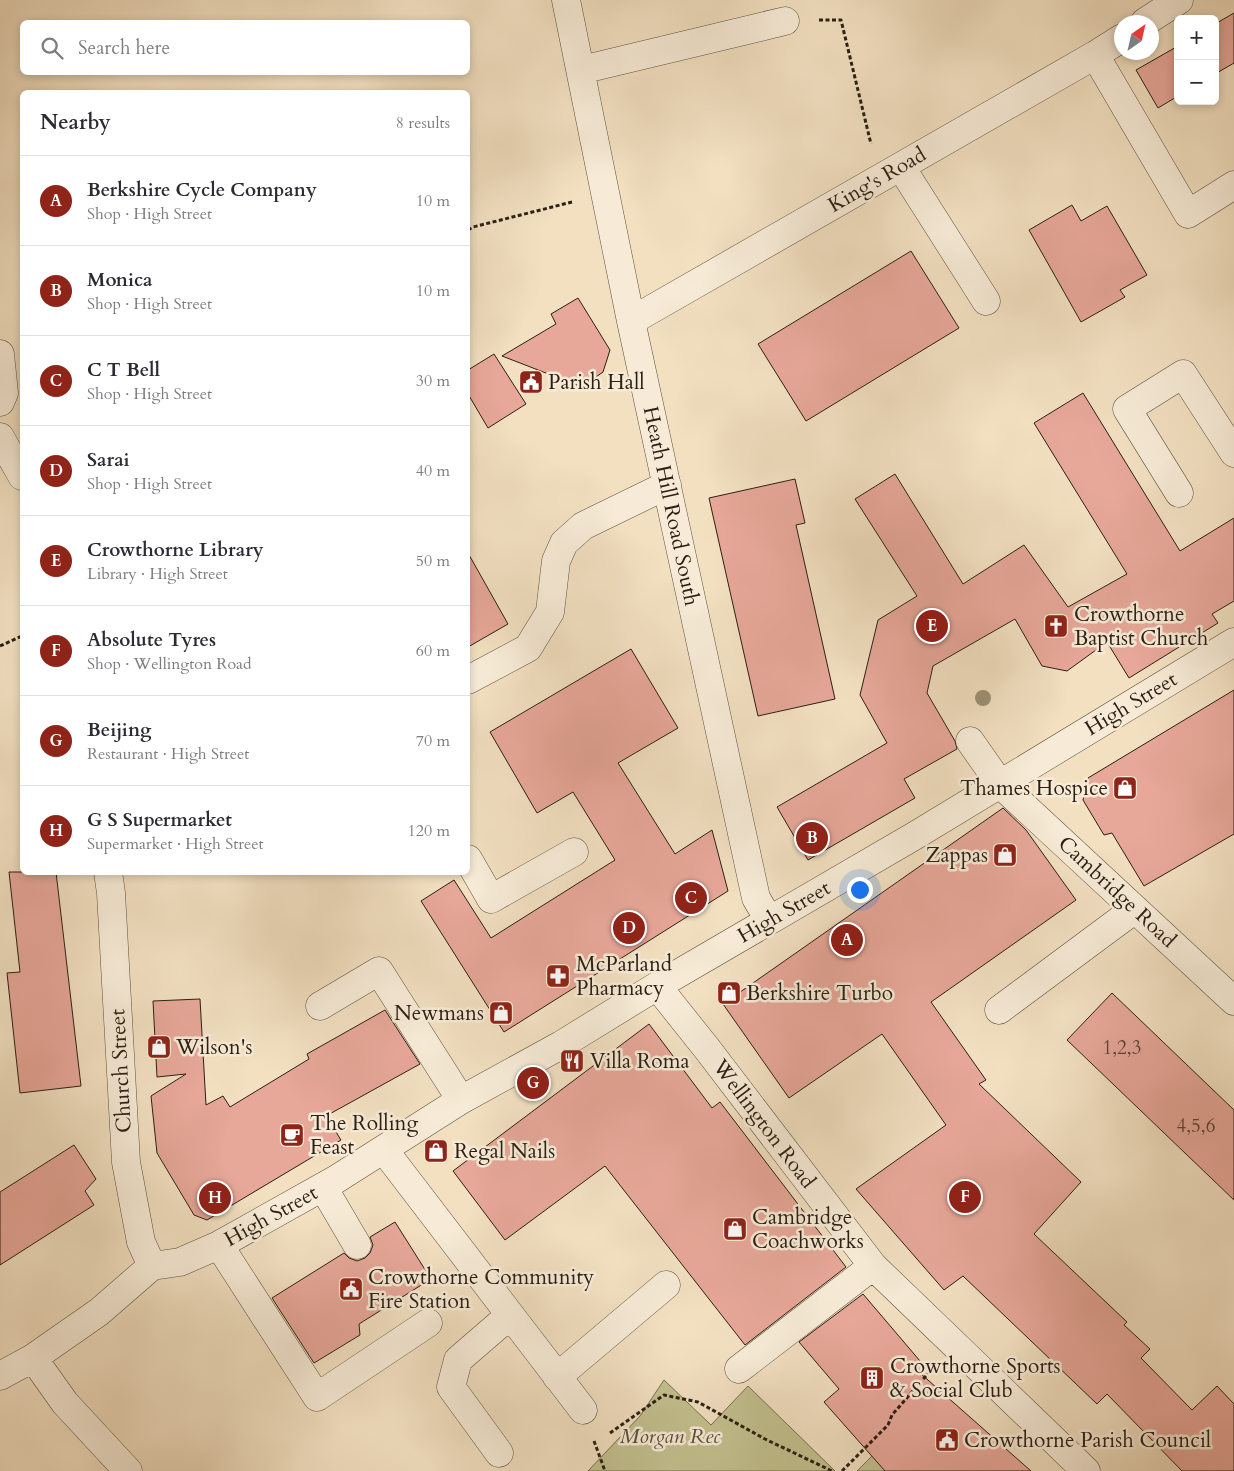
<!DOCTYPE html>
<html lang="en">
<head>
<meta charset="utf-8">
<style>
  body { margin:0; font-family:Cardo,serif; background:#f2f2f3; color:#2b2b33 }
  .controls { position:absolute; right:15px; top:15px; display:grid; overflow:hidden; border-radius:8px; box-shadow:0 2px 8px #0003 }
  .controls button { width:45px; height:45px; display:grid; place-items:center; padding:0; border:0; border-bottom:1px solid #e1e1e2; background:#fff; color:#2b2b33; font:25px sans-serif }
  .compass { position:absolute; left:1114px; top:15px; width:45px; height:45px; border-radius:50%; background:#fff; box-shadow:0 2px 8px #0003; rotate:34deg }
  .you { position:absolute; left:859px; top:889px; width:18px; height:18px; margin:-12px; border:4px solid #fff; border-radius:50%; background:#1a73e8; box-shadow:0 0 0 8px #1a73e833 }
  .badge { display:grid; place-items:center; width:32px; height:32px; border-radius:50%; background:#8f2418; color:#fff; font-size:16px; font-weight:700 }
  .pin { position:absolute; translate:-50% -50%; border:2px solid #fff; box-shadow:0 1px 5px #0006 }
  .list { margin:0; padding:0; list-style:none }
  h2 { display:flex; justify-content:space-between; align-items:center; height:65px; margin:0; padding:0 20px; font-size:21px }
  h2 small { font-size:16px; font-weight:400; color:#7c7c81 }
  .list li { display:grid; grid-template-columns:32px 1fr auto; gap:15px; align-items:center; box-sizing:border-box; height:90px; padding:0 20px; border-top:1px solid #e1e1e2 }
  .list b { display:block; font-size:19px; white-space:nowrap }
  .list p { margin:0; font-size:16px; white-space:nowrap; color:#7c7c81 }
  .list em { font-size:16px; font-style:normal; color:#7c7c81 }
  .icon { flex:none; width:28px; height:28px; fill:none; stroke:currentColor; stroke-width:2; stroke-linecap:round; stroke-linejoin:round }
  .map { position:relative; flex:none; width:1234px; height:1471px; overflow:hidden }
  .search { position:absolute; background:#fff; box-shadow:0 2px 8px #0003; left:20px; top:20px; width:450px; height:55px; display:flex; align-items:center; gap:12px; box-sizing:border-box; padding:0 18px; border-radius:8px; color:#7c7c81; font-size:19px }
  .panel { position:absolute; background:#fff; box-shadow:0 2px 8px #0003; left:20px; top:90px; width:450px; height:785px; border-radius:8px }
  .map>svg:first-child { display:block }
  .green { fill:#c2c08e; stroke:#767051 }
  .building { fill:#e7a799; stroke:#2b2014 }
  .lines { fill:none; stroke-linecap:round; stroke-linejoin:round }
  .minor-casing { stroke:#5d503f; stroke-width:29 }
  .path { stroke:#2b2014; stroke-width:3; stroke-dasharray:4 2.5; stroke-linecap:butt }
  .minor { stroke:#f7ebd7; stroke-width:28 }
  .tree { fill:#9d9176 }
  .labels { text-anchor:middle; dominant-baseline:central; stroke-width:5; stroke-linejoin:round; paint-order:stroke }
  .number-label { font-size:19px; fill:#5a4235 }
  .street-label { font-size:21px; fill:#2b2014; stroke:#f7ebd7 }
  .poi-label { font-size:21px; fill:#2b2014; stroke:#f7ebd7; text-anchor:start }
  .park-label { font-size:21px; font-style:italic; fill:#585039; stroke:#f7ebd7 }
</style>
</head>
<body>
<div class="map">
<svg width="1234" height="1471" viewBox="0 0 1234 1471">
  <rect width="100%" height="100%" fill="#f2e0c1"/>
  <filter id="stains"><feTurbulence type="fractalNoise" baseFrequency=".004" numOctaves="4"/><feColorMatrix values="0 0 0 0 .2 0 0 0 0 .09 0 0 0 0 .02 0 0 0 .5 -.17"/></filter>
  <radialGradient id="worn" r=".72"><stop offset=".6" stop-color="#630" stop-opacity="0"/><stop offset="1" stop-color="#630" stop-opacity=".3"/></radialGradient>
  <!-- green -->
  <path class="green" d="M664,1380L711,1425L748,1386L835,1471H588L640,1416Z
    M872,1456L888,1471H857Z"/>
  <!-- building -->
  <path class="building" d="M1234,13V63L1215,74V24Z
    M1178,46V96L1158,108L1136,70Z
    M1072,205L1081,221L1107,206L1147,275L1120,290L1125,297L1081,322L1029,230Z
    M911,251L959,328L806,421L758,344Z
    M578,298L610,350L603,372L582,387L502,356L556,324L551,314Z
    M494,354L526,404L488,428L468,394V370Z
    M1083,393L1180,551L1234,518V601L1212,614L1218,623L1129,678L1107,642L1067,671L1042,666L1015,619L933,666L927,693L955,741L957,749L904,779L915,798L808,860L777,807L887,743L860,695L878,620L917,596L855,499L895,474L963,584L1024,545L1068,607L1127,574L1034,423Z
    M795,479L805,523L796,525L835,699L758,716L709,498Z
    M468,553L508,624L468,647Z
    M631,649L678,728L618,763L675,854L712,830L728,891L504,1032L421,901L454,880L491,938L615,860L573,792L537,813L490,732Z
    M1234,690V834L1144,886L1112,833L1104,835L1083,800L1088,778Z
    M1003,808L1026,830L1076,900L931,1002L986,1080L979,1084L1081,1182L1034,1234L1127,1322L1124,1325L1150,1349L1141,1358L1192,1410L1217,1386L1234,1404V1471H1182L1107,1394L1097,1404L963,1276L944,1290L856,1189L946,1125L882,1034L789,1098L723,1004Z
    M9,872H56L81,1086L20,1093L7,973L20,972Z
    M1112,993L1234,1110V1200L1067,1040Z
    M200,999L206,1105L223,1096L230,1107L309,1059L307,1054L385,1010L420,1064L326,1116L341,1140L207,1220L194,1215L157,1153L151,1096L186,1074L157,1077L153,1001Z
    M649,1024L712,1108L720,1102L846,1267L745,1345L605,1166L505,1240L453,1171Z
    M74,1145L96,1179L85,1191L94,1205L0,1265V1192Z
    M395,1222L431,1279L359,1324L360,1335L314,1363L272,1298L344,1253L349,1258L357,1261L365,1258L370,1253L373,1245L370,1237Z
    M863,1294L926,1368L920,1373L1031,1471H885L824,1402L839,1389L799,1342Z"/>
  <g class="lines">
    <defs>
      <path id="minor" d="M566,0L631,321L756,898L769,920
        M1145,22L1179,0
        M1095,55L1188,214L1234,185
        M581,70L785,21
        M901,167L986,301
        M631,321L1095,55L1122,38
        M0,354L4,393L0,402
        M0,437L22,476
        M1179,493L1127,409L1183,374L1234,453
        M468,680L528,648L550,612L556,561L564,543L583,526L667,485
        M970,741L1000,784L1234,1001
        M468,859L491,899L574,852
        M108,872L111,893L126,1162L141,1242L152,1266
        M657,986L708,1050L873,1266L1086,1471
        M320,1006L379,971L461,1100
        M999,1010L1135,909
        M384,1150L583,1410
        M323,1187L357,1245
        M219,1245L317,1397L428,1323
        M152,1266L180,1262L219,1245L335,1180L461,1100L561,1045L657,986L916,835L1234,642
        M33,1358L65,1403L128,1471
        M739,1369L873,1266
        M0,1376L33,1358L99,1312L152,1266
        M557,1377L666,1285
        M499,1453L451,1387L458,1360L510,1315"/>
    </defs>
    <!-- minor casing -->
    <use href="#minor" class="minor-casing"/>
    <!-- path -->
    <path class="path" d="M819,20H841L871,144
      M468,230L473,227L572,202
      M0,646L22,636
      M610,1433L664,1395L698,1402L765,1439L832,1471
      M594,1441L605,1471
      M842,1471L888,1425L892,1415L932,1369"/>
    <!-- minor -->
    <use href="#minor" class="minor"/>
  </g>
  <!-- trees -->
  <circle class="tree" cx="983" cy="698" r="8"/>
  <!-- icons -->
  <defs>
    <symbol id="civic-square" viewBox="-11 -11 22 22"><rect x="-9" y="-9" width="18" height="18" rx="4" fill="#8f2418" stroke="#f7ebd7"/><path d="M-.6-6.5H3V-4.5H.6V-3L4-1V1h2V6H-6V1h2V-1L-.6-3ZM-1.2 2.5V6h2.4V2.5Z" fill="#fff"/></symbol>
    <symbol id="church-square" viewBox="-11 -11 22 22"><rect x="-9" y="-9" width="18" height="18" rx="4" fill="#8f2418" stroke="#f7ebd7"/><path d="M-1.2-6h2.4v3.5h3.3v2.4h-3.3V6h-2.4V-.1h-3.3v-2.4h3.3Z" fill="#fff"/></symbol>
    <symbol id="shop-square" viewBox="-11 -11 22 22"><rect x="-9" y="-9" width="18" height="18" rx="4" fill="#8f2418" stroke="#f7ebd7"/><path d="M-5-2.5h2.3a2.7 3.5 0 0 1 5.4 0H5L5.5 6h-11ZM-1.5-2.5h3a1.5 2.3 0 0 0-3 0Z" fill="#fff"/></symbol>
    <symbol id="pharmacy-square" viewBox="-11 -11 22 22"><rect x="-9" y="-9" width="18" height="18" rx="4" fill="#8f2418" stroke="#f7ebd7"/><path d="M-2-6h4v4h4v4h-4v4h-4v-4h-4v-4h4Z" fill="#fff"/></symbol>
    <symbol id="restaurant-square" viewBox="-11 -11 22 22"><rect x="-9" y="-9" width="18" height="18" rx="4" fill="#8f2418" stroke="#f7ebd7"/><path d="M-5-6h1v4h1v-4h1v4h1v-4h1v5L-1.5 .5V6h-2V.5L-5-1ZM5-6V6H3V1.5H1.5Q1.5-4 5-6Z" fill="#fff"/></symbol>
    <symbol id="cafe-square" viewBox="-11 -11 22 22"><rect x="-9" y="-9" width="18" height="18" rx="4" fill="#8f2418" stroke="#f7ebd7"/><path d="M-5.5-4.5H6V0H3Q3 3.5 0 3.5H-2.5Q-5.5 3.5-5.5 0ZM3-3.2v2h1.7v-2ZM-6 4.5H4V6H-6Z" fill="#fff"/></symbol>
    <symbol id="building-square" viewBox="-11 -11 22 22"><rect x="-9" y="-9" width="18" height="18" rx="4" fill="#8f2418" stroke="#f7ebd7"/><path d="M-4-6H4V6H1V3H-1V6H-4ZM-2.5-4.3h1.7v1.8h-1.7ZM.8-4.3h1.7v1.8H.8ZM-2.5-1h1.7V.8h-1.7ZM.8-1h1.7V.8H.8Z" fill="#fff"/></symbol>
  </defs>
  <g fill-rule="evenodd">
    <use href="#civic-square" x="517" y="368" width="28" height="28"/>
    <use href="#church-square" x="1042" y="612" width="28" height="28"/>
    <use href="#shop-square" x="1111" y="774" width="28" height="28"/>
    <use href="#shop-square" x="991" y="841" width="28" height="28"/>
    <use href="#pharmacy-square" x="544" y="962" width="28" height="28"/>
    <use href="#shop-square" x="715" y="979" width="28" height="28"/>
    <use href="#shop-square" x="487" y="999" width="28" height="28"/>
    <use href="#shop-square" x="145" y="1033" width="28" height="28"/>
    <use href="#restaurant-square" x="558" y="1047" width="28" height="28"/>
    <use href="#cafe-square" x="278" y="1121" width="28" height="28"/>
    <use href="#shop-square" x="422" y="1137" width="28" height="28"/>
    <use href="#shop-square" x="721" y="1215" width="28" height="28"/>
    <use href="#civic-square" x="337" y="1275" width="28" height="28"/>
    <use href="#building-square" x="858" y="1364" width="28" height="28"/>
    <use href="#civic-square" x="933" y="1426" width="28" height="28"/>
  </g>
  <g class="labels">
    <!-- number labels -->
    <g class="number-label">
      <text x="1122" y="1048">1,2,3</text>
      <text x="1196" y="1126">4,5,6</text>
    </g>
    <!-- street labels -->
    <g class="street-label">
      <text transform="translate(877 180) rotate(-30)">King's Road</text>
      <text transform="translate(671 506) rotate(78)">Heath Hill Road South</text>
      <text transform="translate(1131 704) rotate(-31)">High Street</text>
      <text transform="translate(1117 892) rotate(43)">Cambridge Road</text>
      <text transform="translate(784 912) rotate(-30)">High Street</text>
      <text transform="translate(121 1071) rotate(-93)">Church Street</text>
      <text transform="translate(764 1124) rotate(53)">Wellington Road</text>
      <text transform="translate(271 1216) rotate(-29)">High Street</text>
    </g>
    <!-- poi labels -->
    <g class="poi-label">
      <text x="548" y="382">Parish Hall</text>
      <text x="1074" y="614">Crowthorne<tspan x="1074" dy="24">Baptist Church</tspan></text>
      <text x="1108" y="788" text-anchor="end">Thames Hospice</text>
      <text x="988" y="855" text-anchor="end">Zappas</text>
      <text x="576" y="964">McParland<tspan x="576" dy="24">Pharmacy</tspan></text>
      <text x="746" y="993">Berkshire Turbo</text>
      <text x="484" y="1013" text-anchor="end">Newmans</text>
      <text x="176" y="1047">Wilson's</text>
      <text x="590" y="1061">Villa Roma</text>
      <text x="310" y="1123">The Rolling<tspan x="310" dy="24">Feast</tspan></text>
      <text x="454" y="1151">Regal Nails</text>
      <text x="752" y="1217">Cambridge<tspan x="752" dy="24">Coachworks</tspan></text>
      <text x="368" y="1277">Crowthorne Community<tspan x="368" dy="24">Fire Station</tspan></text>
      <text x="890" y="1366">Crowthorne Sports<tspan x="890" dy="24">&amp; Social Club</tspan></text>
      <text x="964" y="1440">Crowthorne Parish Council</text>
    </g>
    <!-- park labels -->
    <g class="park-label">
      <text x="670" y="1436">Morgan Rec</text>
    </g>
  </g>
  <rect width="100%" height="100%" filter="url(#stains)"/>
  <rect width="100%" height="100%" fill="url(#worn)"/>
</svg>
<div class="controls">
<button>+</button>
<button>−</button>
</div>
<svg class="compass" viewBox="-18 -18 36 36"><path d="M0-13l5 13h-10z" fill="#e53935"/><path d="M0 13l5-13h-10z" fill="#7c7c81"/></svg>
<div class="you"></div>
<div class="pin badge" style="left:847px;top:940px">A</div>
<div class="pin badge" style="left:812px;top:838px">B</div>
<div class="pin badge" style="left:691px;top:898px">C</div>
<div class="pin badge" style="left:629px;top:928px">D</div>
<div class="pin badge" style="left:932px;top:626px">E</div>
<div class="pin badge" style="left:965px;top:1197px">F</div>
<div class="pin badge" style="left:533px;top:1083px">G</div>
<div class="pin badge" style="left:215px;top:1198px">H</div>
<div class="search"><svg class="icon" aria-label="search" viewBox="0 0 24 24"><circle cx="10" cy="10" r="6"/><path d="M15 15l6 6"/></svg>Search here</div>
<section class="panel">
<h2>Nearby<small>8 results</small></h2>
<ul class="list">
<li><span class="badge">A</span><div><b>Berkshire Cycle Company</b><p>Shop · High Street</p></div><em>10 m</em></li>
<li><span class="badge">B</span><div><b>Monica</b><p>Shop · High Street</p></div><em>10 m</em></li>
<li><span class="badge">C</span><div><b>C T Bell</b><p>Shop · High Street</p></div><em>30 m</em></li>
<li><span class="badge">D</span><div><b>Sarai</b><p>Shop · High Street</p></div><em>40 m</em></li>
<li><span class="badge">E</span><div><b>Crowthorne Library</b><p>Library · High Street</p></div><em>50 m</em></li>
<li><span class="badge">F</span><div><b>Absolute Tyres</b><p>Shop · Wellington Road</p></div><em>60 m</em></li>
<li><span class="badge">G</span><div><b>Beijing</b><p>Restaurant · High Street</p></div><em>70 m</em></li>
<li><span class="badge">H</span><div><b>G S Supermarket</b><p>Supermarket · High Street</p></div><em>120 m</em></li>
</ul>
</section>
</div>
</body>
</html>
